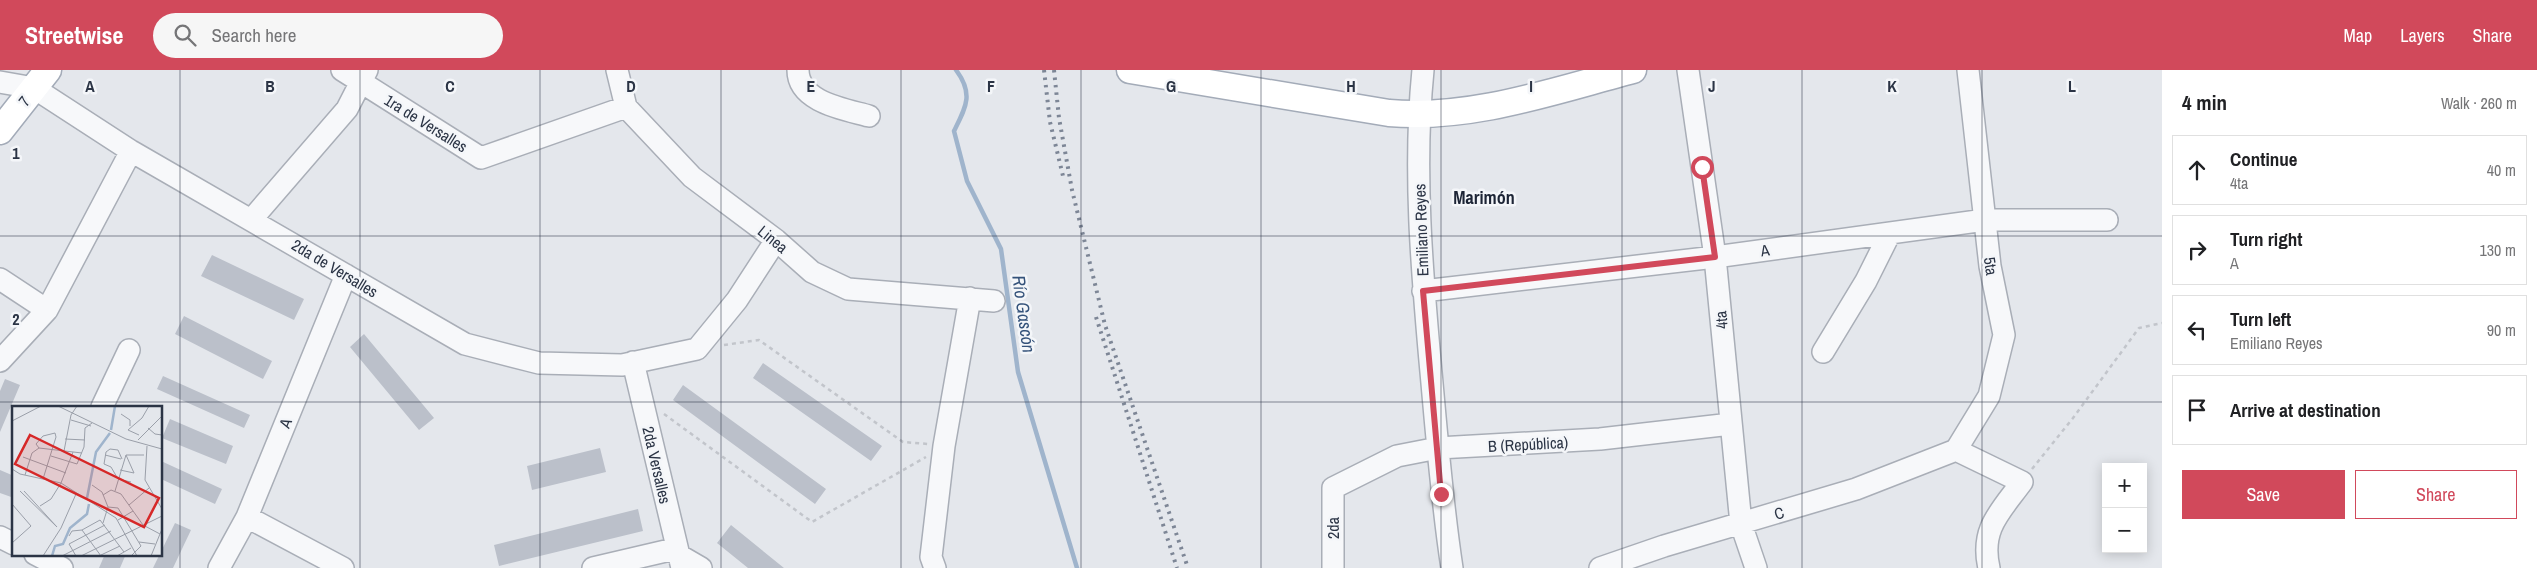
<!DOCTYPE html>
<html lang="en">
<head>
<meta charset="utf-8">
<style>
  body { margin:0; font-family:"Archivo Narrow",sans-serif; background:#f6f6f6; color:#202124 }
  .controls { position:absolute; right:15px; bottom:15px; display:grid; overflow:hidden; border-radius:0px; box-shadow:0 2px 12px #0003 }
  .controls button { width:45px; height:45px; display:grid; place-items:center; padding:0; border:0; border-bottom:1px solid #e0e0e0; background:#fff; color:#202124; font:25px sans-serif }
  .stop { position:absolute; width:15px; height:15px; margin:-11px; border:4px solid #d1495b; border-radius:50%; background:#fff }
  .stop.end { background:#d1495b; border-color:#fff; box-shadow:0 1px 5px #0008 }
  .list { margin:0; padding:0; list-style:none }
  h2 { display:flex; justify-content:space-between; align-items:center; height:65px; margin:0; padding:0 20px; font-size:21px }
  h2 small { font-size:16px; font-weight:400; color:#757577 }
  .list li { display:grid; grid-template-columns:32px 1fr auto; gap:15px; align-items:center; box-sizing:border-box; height:70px; margin:0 10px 10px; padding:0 10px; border:1px solid #e0e0e0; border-radius:0px }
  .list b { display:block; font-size:19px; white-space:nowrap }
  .list p { margin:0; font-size:16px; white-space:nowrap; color:#757577 }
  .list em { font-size:16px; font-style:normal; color:#757577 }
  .actions { display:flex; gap:10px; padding:15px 20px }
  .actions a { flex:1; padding:11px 0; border:1px solid #d1495b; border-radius:0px; text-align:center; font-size:18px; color:#d1495b }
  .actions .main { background:#d1495b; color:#fff }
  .icon { flex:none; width:28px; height:28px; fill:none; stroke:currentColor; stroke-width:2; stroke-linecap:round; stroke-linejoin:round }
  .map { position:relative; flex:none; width:2162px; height:498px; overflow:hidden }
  header { display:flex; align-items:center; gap:30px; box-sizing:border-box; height:70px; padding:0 25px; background:#d1495b; color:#fff }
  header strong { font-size:24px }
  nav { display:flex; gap:28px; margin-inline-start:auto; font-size:18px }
  .search { width:350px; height:45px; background:#f6f6f6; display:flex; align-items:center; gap:12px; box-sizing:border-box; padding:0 18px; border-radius:28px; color:#757577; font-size:19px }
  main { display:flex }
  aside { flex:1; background:#fff }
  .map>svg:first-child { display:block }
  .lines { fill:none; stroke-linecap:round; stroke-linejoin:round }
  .stream { stroke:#9fb4cc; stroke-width:4.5 }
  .building { fill:#bbc0ca }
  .minor-casing { stroke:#a9aeb7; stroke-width:24 }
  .major-casing { stroke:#a3abb8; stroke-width:29 }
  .path { stroke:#c2c5cb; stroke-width:2.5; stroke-dasharray:4 4; stroke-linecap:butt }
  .minor { stroke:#f7f8fa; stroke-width:21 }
  .major { stroke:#fff; stroke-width:26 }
  .rail { stroke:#7d8696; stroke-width:4; stroke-dasharray:2.5 5; stroke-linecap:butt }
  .route { stroke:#d1495b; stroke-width:6 }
  .grid { fill:none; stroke:#2b3445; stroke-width:1; stroke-opacity:0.55 }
  .labels { text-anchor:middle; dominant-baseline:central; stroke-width:5; stroke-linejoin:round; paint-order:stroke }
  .street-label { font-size:16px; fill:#2b3445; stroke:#f4f6f9 }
  .neighbourhood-label { font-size:18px; font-weight:bold; fill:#1d2536; stroke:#f4f6f9 }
  .water-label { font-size:18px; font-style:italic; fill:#34527a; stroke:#f4f6f9 }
  .inset-river { fill:none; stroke:#9fb4cc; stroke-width:2.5 }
  .inset-road { fill:none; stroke:#9a9fa9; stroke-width:1 }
  .view { fill:#d62828; fill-opacity:0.15; stroke:#d62828; stroke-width:2.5 }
  .inset-edge { fill:none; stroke:#2b3445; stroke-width:2.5 }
  .grid-label { font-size:16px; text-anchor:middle; font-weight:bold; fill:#2b3445; stroke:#f4f6f9; stroke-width:5; stroke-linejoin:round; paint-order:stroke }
</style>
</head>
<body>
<header>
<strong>Streetwise</strong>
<div class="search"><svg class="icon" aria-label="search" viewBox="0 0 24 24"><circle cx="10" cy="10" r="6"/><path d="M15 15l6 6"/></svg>Search here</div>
<nav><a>Map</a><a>Layers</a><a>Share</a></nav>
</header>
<main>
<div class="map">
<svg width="2162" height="498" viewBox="0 0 2162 498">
  <rect width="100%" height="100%" fill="#e4e7ec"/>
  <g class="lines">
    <!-- stream -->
    <path class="stream" d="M956,0C974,24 966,37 954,61L967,111L1001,179L1018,302L1077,498"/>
  </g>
  <!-- building -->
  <path class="building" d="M212,185L304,229L294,250L201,206Z
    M184,246L272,291L263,309L175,264Z
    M364,264L434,348L419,360L350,277Z
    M763,293L882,376L871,391L753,308Z
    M163,306L250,345L244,358L157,319Z
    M5,309L20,315L0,362V321Z
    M683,315L826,419L815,434L673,330Z
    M170,349L233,376L226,394L162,368Z
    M600,378L606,402L532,420L527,396Z
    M161,391L222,419L215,434L161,409Z
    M0,400L14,406V428L0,423Z
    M638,439L643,461L499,496L494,475Z
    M175,453L191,460L173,498H153Z
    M731,455L784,498H748L717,473Z
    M105,484H126L120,498H99Z"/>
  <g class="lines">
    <defs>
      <path id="minor" d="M342,0L481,88L626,37
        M617,0L626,37L692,107L776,170L812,202L848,219L994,231
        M798,0C798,32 844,39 869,46
        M1423,0C1413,99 1422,203 1431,302C1437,368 1442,433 1452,498
        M1688,0L1715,187L1741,454L1756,498
        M0,12L34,18L131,81L465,274L539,293L622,295L697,279L737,230L776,170
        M252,149L347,39L367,0
        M0,209L47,240
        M1423,221L1715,187L1985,150H2107
        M1823,282L1866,211L1890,163
        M0,291L47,240L131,81
        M633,292L682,498
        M102,337L129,280
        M1956,380L1989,326L2004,265L1990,196L1968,0
        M1956,380L2022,412C2000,442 1980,459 1989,498
        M247,447L343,498
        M0,467L14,474
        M35,484L62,498
        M219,498L247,447L346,205
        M593,498L670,480L701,498
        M935,498L931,487L944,376L970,228
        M1333,498V418L1397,386L1438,378L1600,369L1731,354
        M1600,498L1664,476L1856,419L1956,380"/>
      <path id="major" d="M1130,0L1389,43C1472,50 1553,21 1633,0
        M0,61L48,0"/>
    </defs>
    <!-- minor casing -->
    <use href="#minor" class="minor-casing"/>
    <!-- major casing -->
    <use href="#major" class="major-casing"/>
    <!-- path -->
    <path class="path" d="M724,275L759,270L903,372L928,374
      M664,344L812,452L926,387
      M2032,399L2073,348L2139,258L2162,253"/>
    <!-- minor -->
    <use href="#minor" class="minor"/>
    <!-- major -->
    <use href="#major" class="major"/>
    <!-- rail -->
    <path class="rail" d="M1044,0L1050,52L1063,106
      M1054,0L1059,48L1072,120L1105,255L1188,498
      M1096,247L1177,498"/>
  </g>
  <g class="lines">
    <!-- route -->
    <path class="route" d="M1441,424L1423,221L1715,187L1702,97"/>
  </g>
  <!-- grid -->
  <path class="grid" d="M180,0V498M360,0V498M540,0V498M721,0V498M901,0V498M1081,0V498M1261,0V498M1441,0V498M1622,0V498M1802,0V498M1982,0V498M0,166H2162M0,332H2162"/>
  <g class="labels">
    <!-- street labels -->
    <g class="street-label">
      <text transform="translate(24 31) rotate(-52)">7</text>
      <text transform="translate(426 53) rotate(32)">1ra de Versalles</text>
      <text transform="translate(1421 160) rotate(-92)">Emiliano Reyes</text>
      <text transform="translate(773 169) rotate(39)">Linea</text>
      <text transform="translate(1765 180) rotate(-8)">A</text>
      <text transform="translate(1991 196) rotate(81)">5ta</text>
      <text transform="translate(335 198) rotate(31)">2da de Versalles</text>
      <text transform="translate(1721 250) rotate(-95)">4ta</text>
      <text transform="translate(285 353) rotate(-68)">A</text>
      <text transform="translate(1528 374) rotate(-3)">B (República)</text>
      <text transform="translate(657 395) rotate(77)">2da Versalles</text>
      <text transform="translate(1779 443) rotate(-17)">C</text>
      <text transform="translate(1333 458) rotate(-90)">2da</text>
    </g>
    <!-- neighbourhood labels -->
    <g class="neighbourhood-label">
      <text x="1484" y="127">Marimón</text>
    </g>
    <!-- water labels -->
    <g class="water-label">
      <text transform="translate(1024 244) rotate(82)">Río Gascón</text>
    </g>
  </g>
  <!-- overview -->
  <g transform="translate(12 336)">
    <rect width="150" height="150" fill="#e4e7ec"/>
    <path class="inset-river" d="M99,24L103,0M75,92L84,46L98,27M40,150L43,140L51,138L58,122L75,108L77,98"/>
    <path class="inset-road" d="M46,0L114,33L150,43M109,8L118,14V20M59,14L79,20M0,15L29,0M136,22L143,28L150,29M127,29L116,24L130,12L137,0M53,33L73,34M126,34L150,10M135,40L133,74L150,103M27,42L70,47M27,42L24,38L31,30L43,27L44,31M52,45L59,9L65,0M93,49L109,53M39,50L65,58L72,41L73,22L80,17M11,51L54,67M110,53L106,44L98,43L94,46L92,58L99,61L106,73L119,76M0,63L8,68L49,77L104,112L125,150M108,64L122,67L114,49M13,69L20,47L27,42M31,73L44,31M80,79L90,86L96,101L91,117M8,85L45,121L12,85M103,85L114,49H132M91,89L99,84L109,88L131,119L148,128M0,98L19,120L0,137M117,99L137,82M28,100L39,93L49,77L61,46M96,101L106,102L129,140L119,150M106,114L121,105M70,124L88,114L112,146M70,124L89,150M57,130L60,125L70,124M127,136L143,138M89,149L108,140M31,150L49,122L64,88M50,150L99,125M64,150L57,138L93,119M69,150L150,110M105,150L119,142M139,150L150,123"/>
    <path class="view" d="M18,29L147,92L132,121L3,58Z"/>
    <rect width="150" height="150" class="inset-edge"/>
  </g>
  <g class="grid-label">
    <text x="90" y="22">A</text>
    <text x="270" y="22">B</text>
    <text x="450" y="22">C</text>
    <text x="631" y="22">D</text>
    <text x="811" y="22">E</text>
    <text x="991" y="22">F</text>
    <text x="1171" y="22">G</text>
    <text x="1351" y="22">H</text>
    <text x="1531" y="22">I</text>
    <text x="1712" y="22">J</text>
    <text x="1892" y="22">K</text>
    <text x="2072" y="22">L</text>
    <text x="16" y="89">1</text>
    <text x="16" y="255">2</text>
  </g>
</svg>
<div class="controls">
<button>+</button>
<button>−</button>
</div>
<div class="stop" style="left:1702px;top:97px"></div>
<div class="stop end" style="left:1441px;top:424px"></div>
</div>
<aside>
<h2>4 min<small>Walk · 260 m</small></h2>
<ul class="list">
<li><svg class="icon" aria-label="ahead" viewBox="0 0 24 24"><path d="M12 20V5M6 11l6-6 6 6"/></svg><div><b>Continue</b><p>4ta</p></div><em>40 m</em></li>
<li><svg class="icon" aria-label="right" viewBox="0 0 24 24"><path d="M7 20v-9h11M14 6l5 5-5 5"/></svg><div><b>Turn right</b><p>A</p></div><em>130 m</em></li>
<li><svg class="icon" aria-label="left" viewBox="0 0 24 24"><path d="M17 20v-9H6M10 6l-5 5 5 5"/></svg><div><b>Turn left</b><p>Emiliano Reyes</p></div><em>90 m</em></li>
<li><svg class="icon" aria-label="arrive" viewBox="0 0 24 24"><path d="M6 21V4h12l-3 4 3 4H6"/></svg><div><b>Arrive at destination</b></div></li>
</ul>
<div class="actions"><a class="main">Save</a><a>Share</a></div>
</aside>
</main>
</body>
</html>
